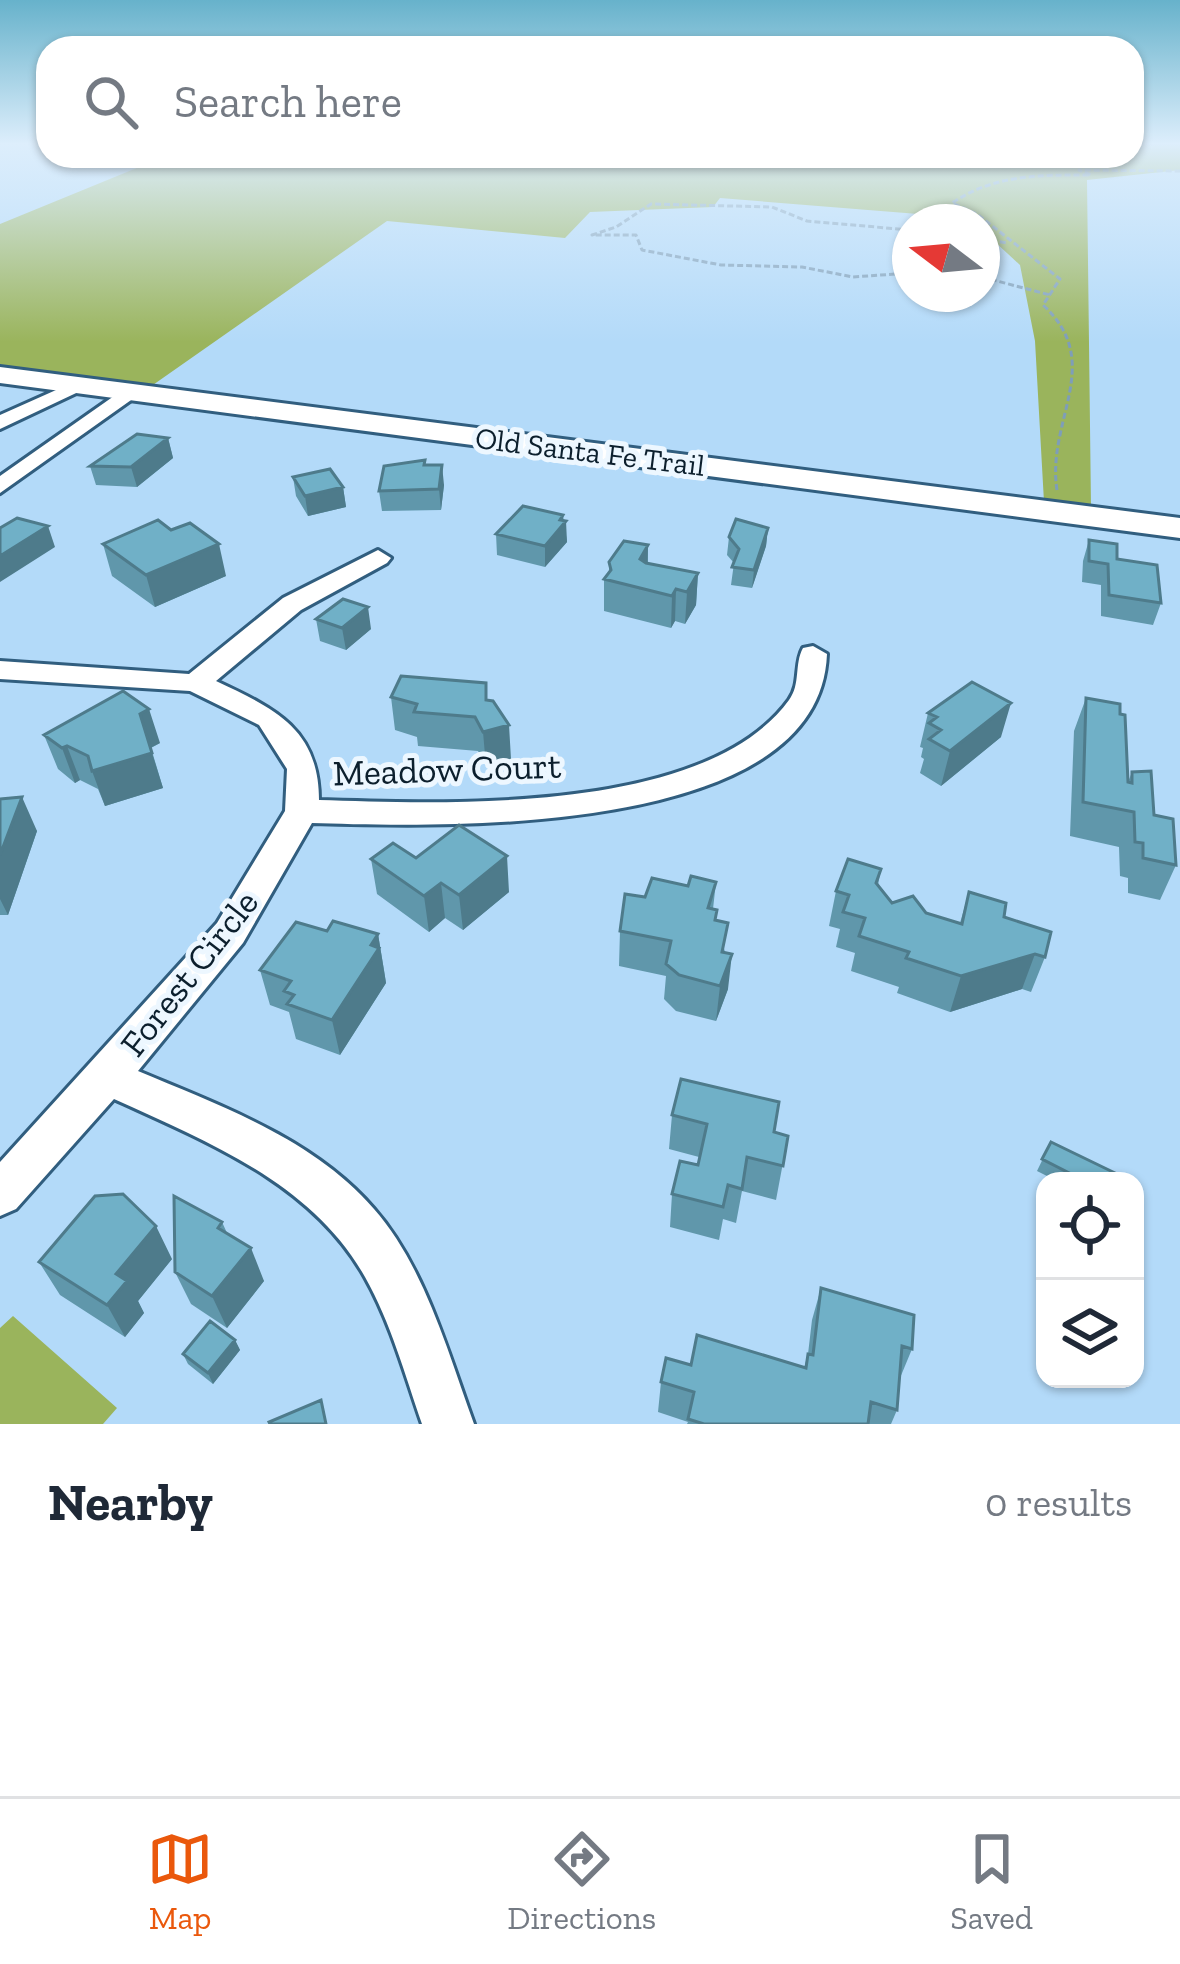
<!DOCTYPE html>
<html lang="en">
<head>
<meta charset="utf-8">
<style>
  body { margin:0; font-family:"Zilla Slab",serif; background:#f6f6f7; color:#1f2937 }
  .controls { position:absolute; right:36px; bottom:36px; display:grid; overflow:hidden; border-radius:24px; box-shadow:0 3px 9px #0004 }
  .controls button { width:108px; height:108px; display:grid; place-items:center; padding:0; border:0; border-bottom:3px solid #e0e1e3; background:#fff; color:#1f2937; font:60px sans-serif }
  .compass { position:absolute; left:892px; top:204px; width:108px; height:108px; border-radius:50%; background:#fff; box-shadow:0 3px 9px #0004; rotate:286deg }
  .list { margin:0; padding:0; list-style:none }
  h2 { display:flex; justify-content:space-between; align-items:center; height:156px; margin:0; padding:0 48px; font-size:51px }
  h2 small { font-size:39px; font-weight:400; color:#747a83 }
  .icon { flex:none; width:66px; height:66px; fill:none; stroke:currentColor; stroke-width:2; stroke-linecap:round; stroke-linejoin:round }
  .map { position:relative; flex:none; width:1180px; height:1424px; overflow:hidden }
  .search { position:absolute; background:#fff; box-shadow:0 3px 9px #0004; left:36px; right:36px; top:36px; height:132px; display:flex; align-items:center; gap:30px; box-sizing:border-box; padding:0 42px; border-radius:36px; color:#747a83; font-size:45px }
  .sheet { height:372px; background:#fff }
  nav { display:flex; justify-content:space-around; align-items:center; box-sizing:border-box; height:168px; border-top:3px solid #e0e1e3; background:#fff; font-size:33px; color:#747a83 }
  nav a { display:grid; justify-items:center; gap:6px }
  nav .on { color:#ea580c }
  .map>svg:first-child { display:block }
  .green { fill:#9ab45c }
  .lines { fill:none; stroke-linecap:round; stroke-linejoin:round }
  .street-casing { stroke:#315e7f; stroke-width:6 }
  .secondary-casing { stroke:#315e7f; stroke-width:6 }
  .path { stroke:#7e9eb8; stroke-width:3; stroke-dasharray:6 3; stroke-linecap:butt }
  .street { fill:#fff; fill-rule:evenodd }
  .secondary { fill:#fff; fill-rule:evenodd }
  .wall { fill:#6097ab }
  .shaded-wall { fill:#4e7b8b }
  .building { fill:#70b0c7; stroke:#4e7b8b; stroke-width:3 }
  .labels { text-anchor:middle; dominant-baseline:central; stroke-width:10; stroke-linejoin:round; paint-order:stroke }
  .far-street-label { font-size:30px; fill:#0c1f2d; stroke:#edf7ff }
  .street-label { font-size:36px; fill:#0c1f2d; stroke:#edf7ff }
</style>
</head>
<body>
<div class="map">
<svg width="1180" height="1424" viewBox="0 0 1180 1424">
  <rect width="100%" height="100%" fill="#b3daf9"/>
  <!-- green -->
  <path class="green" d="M1132,142H1180V170L1087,180L1091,508L1044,502L1035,341L1020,265L982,230V222L968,218L720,198L713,207L590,212L565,238L387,221L150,387L0,368V224L166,156H1132Z
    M13,1316L117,1408L103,1424H0V1328Z"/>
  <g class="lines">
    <defs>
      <path id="street" d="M74,382L91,386L0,429V415Z
        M124,389L141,393L0,493V476Z
        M378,550L391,558L387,563L301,610L216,681C273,708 319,728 319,800C446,804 705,815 789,700C801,684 794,664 803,648L813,646L827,654C820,839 440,827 312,823L243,943L138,1071C221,1106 314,1139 374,1209C425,1267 448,1353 474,1424H422C405,1375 391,1323 365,1277C312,1183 208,1142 114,1099L16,1209L0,1216V1162L217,923L285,811L287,769L259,725L190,691L0,679V661L189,674L283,598Z"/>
      <path id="secondary" d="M0,367L1180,518V538L0,383Z"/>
    </defs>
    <!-- street casing -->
    <use href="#street" class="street-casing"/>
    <!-- secondary casing -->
    <use href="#secondary" class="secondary-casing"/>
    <!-- path -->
    <path class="path" d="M910,230L807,221L772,207L651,204L616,227L592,235H636L642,250L721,265L802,267L853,277L910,273
      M982,239L1008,243
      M982,277L1050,295
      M1057,490C1046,420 1106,363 1043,305L1060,279L977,214L952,203C995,174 1041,175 1091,175L1079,170L1180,171"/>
    <!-- street -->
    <use href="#street" class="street"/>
    <!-- secondary -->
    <use href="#secondary" class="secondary"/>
  </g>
  <!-- wall -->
  <path class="wall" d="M168,438L173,458L137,487L96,485L90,466Z
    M425,460V465L444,485L441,510L382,511L379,491Z
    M293,477L343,487L346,507L308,516L296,496Z
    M563,515L567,542L545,567L497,555L496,534Z
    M768,528L766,546L752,588L731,585L734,563L727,555L729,537Z
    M171,530L226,576L155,607L112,576L103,544Z
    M1089,540L1117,559L1161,603L1153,625L1101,616V585L1082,582L1083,561Z
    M648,545V563L698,573L696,605L685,624L675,621L671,628L604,611V579L609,573V562Z
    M316,619L371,629L346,650L320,641Z
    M391,697L487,700L511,759L486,766L478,751L418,746L417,737L395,730Z
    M1086,698L1128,782L1132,772L1176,865L1160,900L1128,893V878L1120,876L1119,847L1070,836L1074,731Z
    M928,713L1001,737L941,786L920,773L924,759L921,757L923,748L920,747Z
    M44,735L160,743L151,748L163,788L105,806L98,789L80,780L75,783L58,769Z
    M0,799L37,831L8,915H0Z
    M371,859L509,892L463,930L445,918L429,932L377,894Z
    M881,869L878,885L892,903L960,923L969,892L1004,917L1045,957L1031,992L1022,989L950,1012L897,993L899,987L851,971L855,953L836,947L840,929L829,926L836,891Z
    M716,882L713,909L725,952L728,989L716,1021L676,1011L664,999L666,976L619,966L620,931L645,897L688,886Z
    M327,931L378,934L384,970L386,983L340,1055L296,1039L289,1012L270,1005L260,970Z
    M672,1115L788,1136L776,1200L742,1191L736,1223L723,1219L719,1240L670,1227L672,1194L698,1165L699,1157L669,1149Z
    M1051,1142L1113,1181H1057L1037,1171Z
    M222,1222L227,1233L264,1281L227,1328L191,1304L175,1272Z
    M172,1259L138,1301L144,1313L125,1337L60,1295L39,1262Z
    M821,1288L912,1349L900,1378L897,1410L891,1424H687L688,1422L658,1412L661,1382L691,1365L804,1368L808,1354L812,1320Z
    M235,1340L240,1350L213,1384L188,1364L183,1354Z"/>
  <!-- shaded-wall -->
  <path class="shaded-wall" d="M168,438L173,458L137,487L131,467Z
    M442,465L444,485L441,510L439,489Z
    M343,487L346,507L308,516L305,496Z
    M563,515V524L566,521L567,542L545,567V546Z
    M48,526L55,547L0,582V556Z
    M768,528L766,546L752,588L754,570Z
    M219,544L226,576L155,607L146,575Z
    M648,545L647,577L639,590L640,559Z
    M698,573L696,605L685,624L687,592Z
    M676,589L675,621L671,628L672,596Z
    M368,607L371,629L346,650L342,628Z
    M1011,703L1001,737L941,786L950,751Z
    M149,709L160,743L150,748L140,714Z
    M488,717L509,725L511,759L486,766L483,732Z
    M67,746L80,780L75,783L62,748Z
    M152,753L163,788L105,806L92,771Z
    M22,797L37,831L8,915L0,899V855Z
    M507,856L509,892L463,930L459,895Z
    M441,883L445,918L429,932L424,896Z
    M378,934L386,983L340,1055L332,1020Z
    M732,954L728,989L716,1021L720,986Z
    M1035,954L1022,989L950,1012L961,976Z
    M156,1226L172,1259L138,1301L144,1313L125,1337L107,1305L116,1274Z
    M251,1248L264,1281L227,1328L212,1296Z
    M235,1340L240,1350L213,1384L208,1373Z"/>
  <!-- building -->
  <path class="building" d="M137,434L168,438L131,467L90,466Z
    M425,460L424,465H442L439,489L379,491L384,466Z
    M330,469L343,487L305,496L293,477Z
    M523,506L563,515L560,520L566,521L545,546L496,534Z
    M17,518L48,526L0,556V528Z
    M736,519L768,528L754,570L732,567L739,549L729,537Z
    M158,520L171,530L190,523L219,544L146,575L103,544Z
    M1089,540L1117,544V559L1157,565L1161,603L1109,595L1108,564L1089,561Z
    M624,541L648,545L640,559L646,563L698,573L687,592L676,589L672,596L604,579L611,570L609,562Z
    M343,599L368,607L342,628L316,619Z
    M401,676L486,683V700L493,701L509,725L483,732L475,717L414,712L417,704L391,697Z
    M972,682L1011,703L950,751L929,739L941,730L929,723L937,717L928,713Z
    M123,691L149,709L140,714L152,753L92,771L88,756L67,746L62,748L44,735Z
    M1086,698L1120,704V714L1125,715L1128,782L1132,783V772L1151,771L1154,815L1173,819L1176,865L1143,858V843L1135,842L1134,812L1083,802Z
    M22,797L0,855V799Z
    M459,825L507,856L459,895L441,883L424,896L371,859L393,843L416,858Z
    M848,859L881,869L876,883L892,903L913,896L926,913L962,924L969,892L1006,903L1004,917L1051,932L1045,957L1035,954L961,976L906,958L909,952L859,936L865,918L843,912L849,895L836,891Z
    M691,876L716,882L708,908L717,910L715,920L728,923L722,952L732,954L720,986L679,975L666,964L671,941L620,931L625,894L645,897L652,878L688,886Z
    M333,921L378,934L371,945L379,948L332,1020L287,1004L294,995L284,991L291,981L260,970L296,922L327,931Z
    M681,1079L779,1102L774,1132L788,1136L783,1166L747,1157L742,1189L728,1185L723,1207L672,1194L680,1161L698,1165L707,1124L672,1115Z
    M1051,1142L1115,1173L1113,1181H1085L1042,1159Z
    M123,1194L156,1226L116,1274L127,1281L107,1305L39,1262L95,1196Z
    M174,1196L222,1222L218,1228L251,1248L212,1296L175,1272Z
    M821,1288L914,1315L912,1349L902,1346L897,1410L871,1402L868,1424H704L688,1419L694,1392L661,1382L666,1358L691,1365L697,1335L806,1368L808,1354L813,1355Z
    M210,1321L235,1340L208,1373L183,1354Z
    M321,1400L326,1424H270L269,1422Z"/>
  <!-- sky -->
  <linearGradient id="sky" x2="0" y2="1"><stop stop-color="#67b2cb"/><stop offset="0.42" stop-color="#ddeefc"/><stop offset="1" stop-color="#ddeefc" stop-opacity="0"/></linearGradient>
  <rect width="1180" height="342" fill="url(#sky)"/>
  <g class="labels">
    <!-- far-street labels -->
    <g class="far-street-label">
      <text transform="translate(590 452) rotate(7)">Old Santa Fe Trail</text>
    </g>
    <!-- street labels -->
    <g class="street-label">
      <text transform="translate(447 769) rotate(-2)">Meadow Court</text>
      <text transform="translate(189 973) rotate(-52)">Forest Circle</text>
    </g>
  </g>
</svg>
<div class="controls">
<button><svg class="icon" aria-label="locate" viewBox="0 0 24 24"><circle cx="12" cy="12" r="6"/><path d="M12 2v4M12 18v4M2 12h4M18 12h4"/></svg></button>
<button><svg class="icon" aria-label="layers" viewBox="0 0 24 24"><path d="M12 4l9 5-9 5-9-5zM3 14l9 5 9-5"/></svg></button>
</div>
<svg class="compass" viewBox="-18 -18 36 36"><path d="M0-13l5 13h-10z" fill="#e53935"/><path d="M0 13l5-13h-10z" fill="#747a83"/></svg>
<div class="search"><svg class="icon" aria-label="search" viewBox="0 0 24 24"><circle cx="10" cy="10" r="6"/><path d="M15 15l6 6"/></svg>Search here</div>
</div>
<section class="sheet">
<h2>Nearby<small>0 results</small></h2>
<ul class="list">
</ul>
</section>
<nav>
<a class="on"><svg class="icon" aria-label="map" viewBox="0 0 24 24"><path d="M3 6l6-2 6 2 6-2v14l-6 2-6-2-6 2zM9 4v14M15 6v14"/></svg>Map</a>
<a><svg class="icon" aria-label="directions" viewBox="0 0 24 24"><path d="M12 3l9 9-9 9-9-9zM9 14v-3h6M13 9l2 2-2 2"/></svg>Directions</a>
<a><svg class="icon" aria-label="saved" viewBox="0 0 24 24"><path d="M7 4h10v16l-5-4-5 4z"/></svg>Saved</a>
</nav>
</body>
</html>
